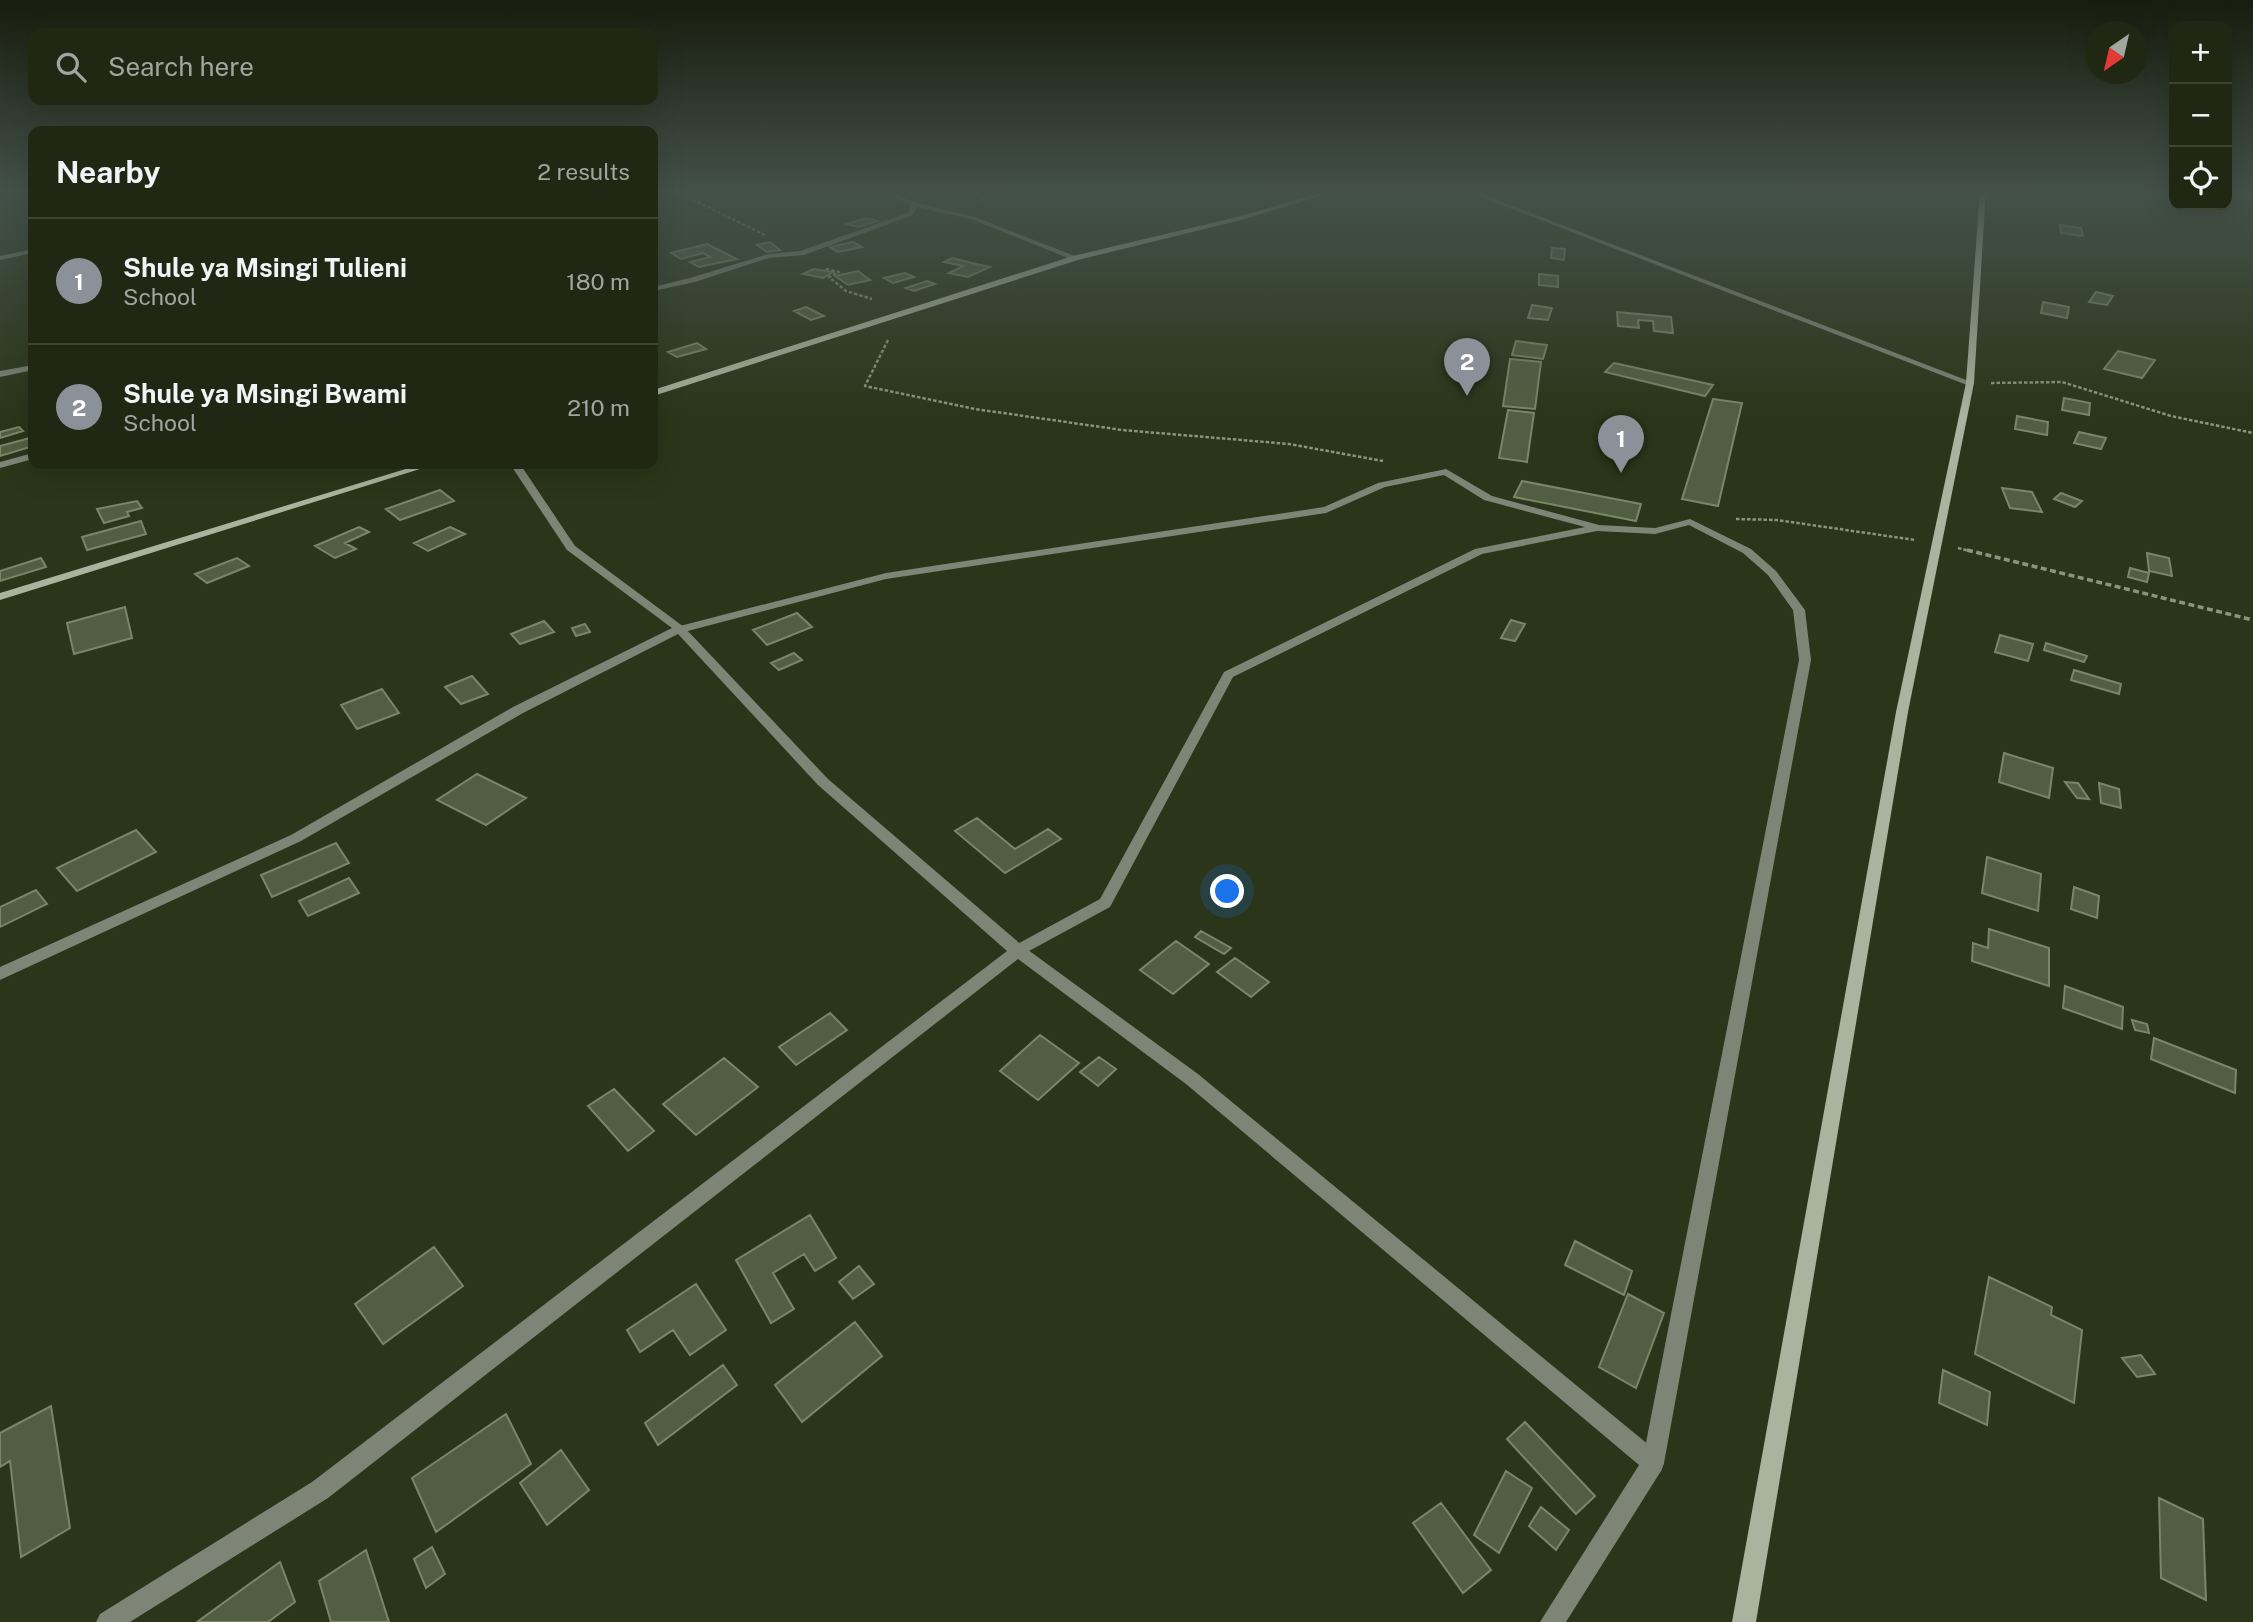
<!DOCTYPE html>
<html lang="en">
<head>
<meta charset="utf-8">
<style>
  body { margin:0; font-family:"Public Sans",sans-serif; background:#28301c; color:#f1f3f6 }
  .controls { position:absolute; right:21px; top:21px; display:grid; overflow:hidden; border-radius:14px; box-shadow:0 7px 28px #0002 }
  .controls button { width:63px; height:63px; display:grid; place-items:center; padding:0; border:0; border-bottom:2px solid #3d4433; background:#202813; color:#f1f3f6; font:35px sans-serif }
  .compass { position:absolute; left:2085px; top:21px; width:63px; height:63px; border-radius:50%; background:#202813; box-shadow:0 7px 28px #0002; rotate:214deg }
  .you { position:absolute; left:1228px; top:892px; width:24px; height:24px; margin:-18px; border:5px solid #fff; border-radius:50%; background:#1a73e8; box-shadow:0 0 0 10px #1a73e833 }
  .badge { display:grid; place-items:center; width:46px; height:46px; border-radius:50%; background:#8c9099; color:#fff; font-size:23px; font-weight:700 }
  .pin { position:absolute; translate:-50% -58px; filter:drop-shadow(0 2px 4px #0008) }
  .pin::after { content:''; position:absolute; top:37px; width:24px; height:21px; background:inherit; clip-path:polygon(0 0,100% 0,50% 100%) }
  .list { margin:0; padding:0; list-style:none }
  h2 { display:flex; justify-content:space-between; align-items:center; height:91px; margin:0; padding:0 28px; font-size:30px }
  h2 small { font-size:23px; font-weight:400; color:#a2a6a0 }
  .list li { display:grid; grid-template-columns:46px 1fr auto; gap:21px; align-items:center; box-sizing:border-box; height:126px; padding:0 28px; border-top:2px solid #3d4433 }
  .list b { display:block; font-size:26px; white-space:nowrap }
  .list p { margin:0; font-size:23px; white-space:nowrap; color:#a2a6a0 }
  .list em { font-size:23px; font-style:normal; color:#a2a6a0 }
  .icon { flex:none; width:38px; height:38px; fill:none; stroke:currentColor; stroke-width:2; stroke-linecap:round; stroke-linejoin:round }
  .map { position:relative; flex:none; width:2253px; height:1622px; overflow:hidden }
  .search { position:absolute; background:#202813; box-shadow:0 7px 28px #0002; left:28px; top:28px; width:630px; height:77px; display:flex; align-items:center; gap:18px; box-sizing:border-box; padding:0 24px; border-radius:14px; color:#a2a6a0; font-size:26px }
  .panel { position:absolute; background:#202813; box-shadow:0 7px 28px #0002; left:28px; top:126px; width:630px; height:343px; border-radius:14px }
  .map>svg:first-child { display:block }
  .building { fill:#525e41; stroke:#798667; stroke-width:2 }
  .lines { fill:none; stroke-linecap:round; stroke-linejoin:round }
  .path-far1 { stroke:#8b947e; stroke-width:2.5; stroke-dasharray:3.5 2; stroke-linecap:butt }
  .path { stroke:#8b947e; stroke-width:3.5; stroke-dasharray:6 3.5; stroke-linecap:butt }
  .lane { fill:#7e8476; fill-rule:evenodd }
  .street { fill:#7e8476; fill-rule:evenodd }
  .secondary { fill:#a9b39d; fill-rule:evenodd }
</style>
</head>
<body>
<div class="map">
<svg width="2253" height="1622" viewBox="0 0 2253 1622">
  <rect width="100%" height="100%" fill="#2b3519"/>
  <!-- building -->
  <path class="building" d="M866,218L877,221L858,227L847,224Z
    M2060,225L2081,228L2083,236L2061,233Z
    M770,242L780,250L767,252L757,245Z
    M853,242L862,247L838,252L830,247Z
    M707,244L737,259L699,267L690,262L710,257L703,253L681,259L671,253Z
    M1552,248L1565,249L1564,260L1551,258Z
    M952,258L972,263L990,267L968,277L949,273L963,266L944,262Z
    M814,269L833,272L823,278L803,274Z
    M858,271L870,280L848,285L835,276Z
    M905,273L914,277L893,283L884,278Z
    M1539,274L1558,276V287L1539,285Z
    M927,281L935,284L914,291L906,288Z
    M2096,292L2113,296L2107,305L2089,302Z
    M2043,302L2069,307L2067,318L2041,313Z
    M1532,305L1552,308L1548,320L1528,318Z
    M806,307L824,316L811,320L794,311Z
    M1617,312L1671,317L1673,333L1654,331L1653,321L1638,320L1639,328L1618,326Z
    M1516,341L1547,345L1543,359L1512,355Z
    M697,343L706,349L677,357L668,352Z
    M2118,351L2155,360L2142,378L2104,369Z
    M1510,359L1541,362L1535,409L1503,406Z
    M1614,363L1713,385L1705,396L1605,372Z
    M2064,398L2090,403L2089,415L2062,410Z
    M1713,399L1742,403L1718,506L1682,499Z
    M1508,410L1534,413L1527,462L1499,458Z
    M2017,416L2048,422L2047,435L2015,429Z
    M19,427L23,431L0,438V432Z
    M2079,432L2106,438L2101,449L2074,443Z
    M30,438L33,446L0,456V446Z
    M1522,481L1641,504L1636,521L1514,497Z
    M2002,488L2032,492L2042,512L2010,508Z
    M440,490L454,501L400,520L386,509Z
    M2061,493L2082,501L2075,507L2054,499Z
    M137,501L142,508L127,512L129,516L104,523L97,509Z
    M141,521L146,534L87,550L82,537Z
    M359,527L369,532L345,543L356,549L335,558L315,546Z
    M450,527L465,534L428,551L414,543Z
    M2147,553L2169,558L2172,576L2149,571Z
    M41,558L46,567L0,581V571Z
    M237,558L249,566L207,583L195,574Z
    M2130,568L2149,573L2147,582L2128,577Z
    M125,607L132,638L74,654L67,623Z
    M797,613L812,627L767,645L753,630Z
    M1511,620L1525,624L1515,641L1501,638Z
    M544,621L554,632L520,644L511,634Z
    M585,624L590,632L576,636L572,628Z
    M2000,635L2033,644L2028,661L1995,652Z
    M2046,643L2087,656L2084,662L2044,650Z
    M794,653L802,660L779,670L771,663Z
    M2074,670L2121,684L2119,694L2071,680Z
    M472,676L488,694L461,704L445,687Z
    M382,689L399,713L357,729L341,705Z
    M2004,753L2053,768L2049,798L1999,782Z
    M477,774L526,798L486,825L437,800Z
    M2065,782L2078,783L2089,799L2077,798Z
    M2099,783L2119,789L2121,808L2101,803Z
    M977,818L1015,849L1048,829L1061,839L1005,873L955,831Z
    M136,830L156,852L77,891L57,868Z
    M336,843L349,863L272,897L261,875Z
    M1987,857L2041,874L2038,911L1982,893Z
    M349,878L359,893L308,916L299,901Z
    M2074,887L2099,896L2097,918L2071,909Z
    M36,890L47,904L0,927V907Z
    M1989,929L2049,948V986L1972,961L1973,943L1988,948Z
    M1201,931L1231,948L1224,954L1195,937Z
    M1176,941L1209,964L1173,994L1140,970Z
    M1235,958L1269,982L1251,997L1217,972Z
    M2065,986L2123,1007L2122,1029L2063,1008Z
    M830,1013L847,1030L796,1065L779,1047Z
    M2132,1020L2147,1024L2149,1033L2135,1030Z
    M1040,1035L1079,1063L1038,1100L1000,1071Z
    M2154,1038L2236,1070L2235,1093L2151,1059Z
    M1099,1057L1116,1069L1098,1086L1080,1072Z
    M724,1058L758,1087L696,1135L663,1104Z
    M614,1089L654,1131L628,1151L588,1106Z
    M810,1215L836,1258L815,1271L804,1254L773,1273L794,1309L771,1323L736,1260Z
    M1575,1241L1632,1271L1624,1295L1565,1265Z
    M434,1247L463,1286L383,1344L355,1304Z
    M859,1266L874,1284L853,1299L839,1282Z
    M1989,1277L2052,1307L2051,1315L2082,1330L2074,1403L1975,1354Z
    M696,1284L726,1330L690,1355L673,1330L640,1352L627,1330Z
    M1628,1294L1664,1313L1636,1388L1599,1367Z
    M855,1322L882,1356L802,1422L775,1385Z
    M2141,1355L2155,1374L2137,1377L2122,1358Z
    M723,1365L737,1385L658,1445L645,1423Z
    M1943,1370L1990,1392L1987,1425L1939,1403Z
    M51,1406L70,1528L21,1557L10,1461L0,1467V1433Z
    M506,1414L531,1464L436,1532L412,1478Z
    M1525,1422L1595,1496L1576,1514L1507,1439Z
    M561,1450L589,1490L547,1525L520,1483Z
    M1506,1471L1532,1488L1499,1553L1474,1535Z
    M2159,1498L2203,1519L2206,1600L2161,1578Z
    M1441,1503L1491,1570L1463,1593L1413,1523Z
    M1541,1507L1569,1530L1556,1550L1529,1526Z
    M432,1547L445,1574L426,1588L414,1559Z
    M366,1550L389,1622H331L319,1581Z
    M280,1562L295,1602L268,1622H197Z"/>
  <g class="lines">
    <!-- path-far1 -->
    <path class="path-far1" d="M673,190L765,235
      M982,201L989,190
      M826,269L839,272L829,277L846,291L872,299
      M888,340L865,386L975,409L1122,430L1289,444L1383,461
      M1991,383L2062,382L2171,416L2253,433
      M1736,519L1777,520L1915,540
      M1958,548L1974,552"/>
    <!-- path -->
    <path class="path" d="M1967,550L2253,620"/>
    <!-- lane -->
    <path class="lane" d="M1446,469L1492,496L1599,525L1655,528L1690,519L1751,549L1776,571L1805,610L1811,660L1664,1463L1661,1471L1653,1474L1645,1471L1642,1463L1799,660L1793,610L1768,575L1743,553L1689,525L1655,534L1597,531L1482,554L1233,677L1110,907L1018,957L1012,955L1010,951L1012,947L1100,899L1224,672L1475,549L1585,527L1484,500L1444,475L1385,487L1326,513L886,579L680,633L674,629L676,627L886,573L1324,507L1378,483Z"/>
    <!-- street -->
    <path class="street" d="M881,190H889L917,203L975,217L1080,258L1073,260L971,219L917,207L913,215L804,255L769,258L695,282L653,291V287L690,278L768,254L800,251L908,213L911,205Z
      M1463,190H1471L1974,383L1967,385Z
      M33,249V253L0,260V256Z
      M33,365V370L0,377V371Z
      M33,453V459L0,468V462Z
      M510,464H520L575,546L684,627L828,779L1024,947L1198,1074L1661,1455L1664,1463L1661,1471L1566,1622H1540L1639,1465L1186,1084L1018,959L328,1498L130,1622H96L100,1614L312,1482L1007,951L818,785L678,634L523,713L301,841L0,980V967L291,835L513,707L672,628L567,550Z"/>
    <!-- secondary -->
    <path class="secondary" d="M1331,190H1340L1241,220L1078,260L653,396V390L1073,256L1237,217Z
      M1980,190H1986L1974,383L1908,712L1756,1622H1732L1896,712L1966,383Z
      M422,464H436L0,600V593Z"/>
  </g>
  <!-- sky -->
  <linearGradient id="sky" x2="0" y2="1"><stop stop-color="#181d0e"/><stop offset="0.46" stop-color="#445149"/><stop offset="1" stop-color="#445149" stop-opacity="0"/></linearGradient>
  <rect width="2253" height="417" fill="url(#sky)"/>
</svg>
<div class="controls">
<button>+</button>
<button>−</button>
<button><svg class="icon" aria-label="locate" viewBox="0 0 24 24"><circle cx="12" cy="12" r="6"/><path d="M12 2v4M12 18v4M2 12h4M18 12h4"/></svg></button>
</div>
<svg class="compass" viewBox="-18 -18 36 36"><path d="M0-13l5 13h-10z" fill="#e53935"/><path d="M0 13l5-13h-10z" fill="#a2a6a0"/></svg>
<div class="you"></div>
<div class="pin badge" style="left:1621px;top:473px">1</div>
<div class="pin badge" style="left:1467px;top:396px">2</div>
<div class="search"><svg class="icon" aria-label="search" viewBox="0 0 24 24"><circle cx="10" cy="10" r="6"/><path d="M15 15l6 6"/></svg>Search here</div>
<section class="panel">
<h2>Nearby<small>2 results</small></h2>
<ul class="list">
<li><span class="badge">1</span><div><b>Shule ya Msingi Tulieni</b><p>School</p></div><em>180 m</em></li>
<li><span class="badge">2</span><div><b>Shule ya Msingi Bwami</b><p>School</p></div><em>210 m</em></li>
</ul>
</section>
</div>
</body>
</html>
